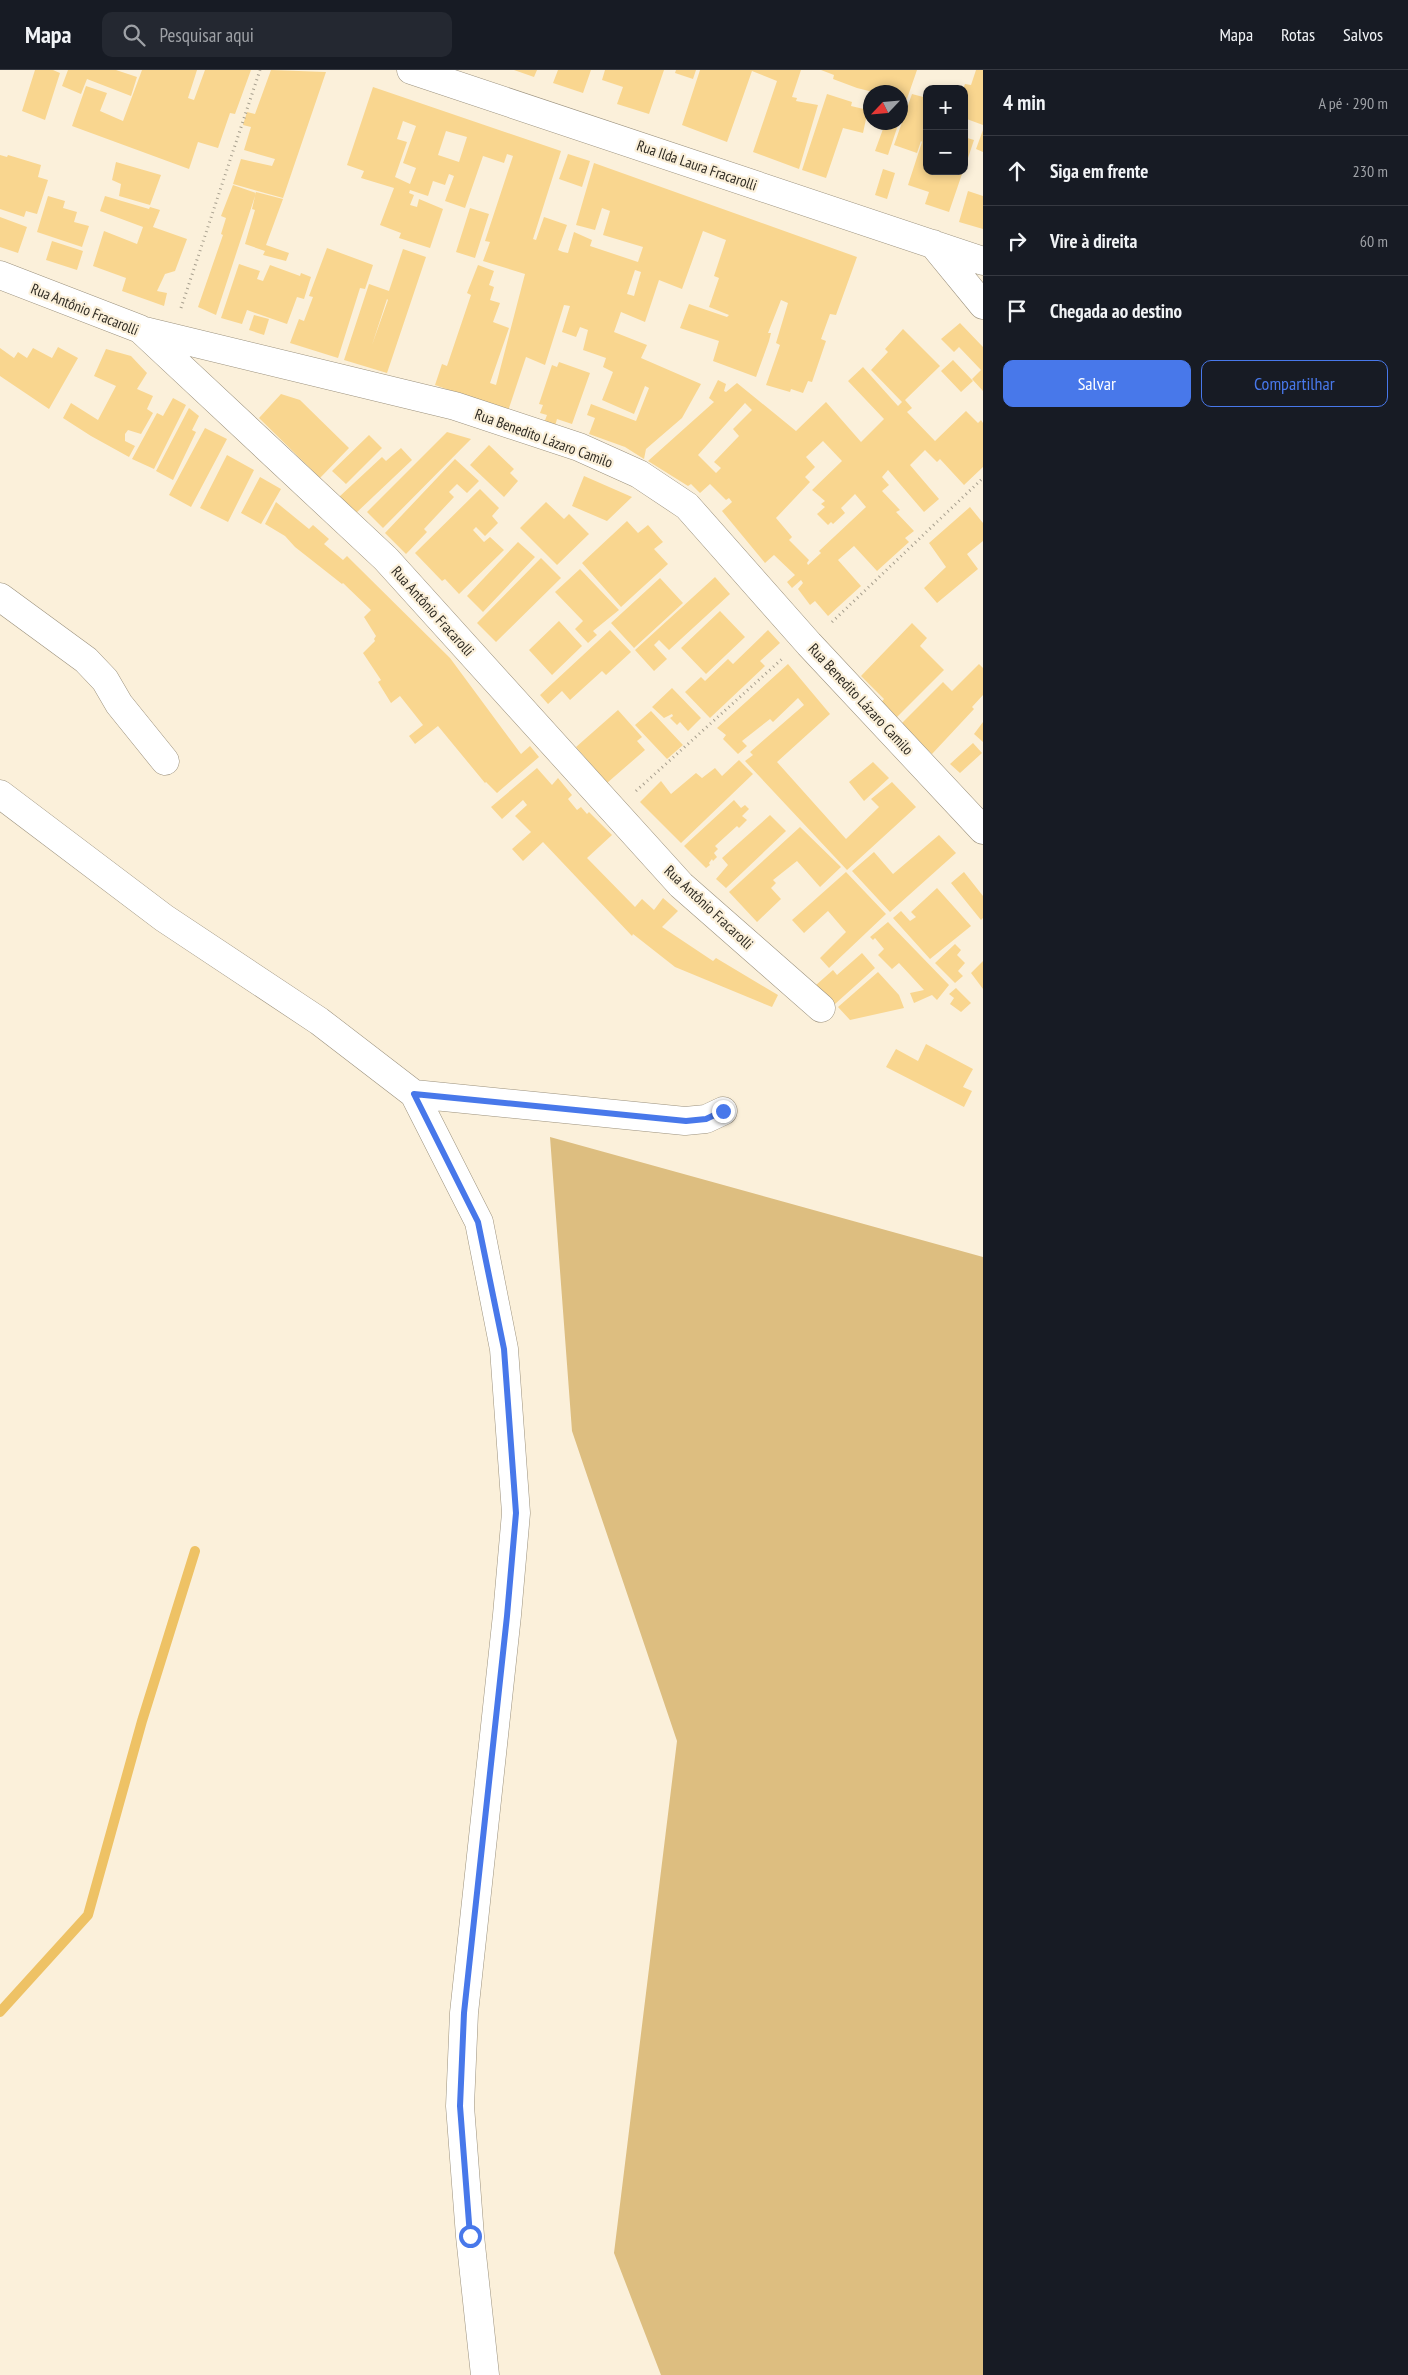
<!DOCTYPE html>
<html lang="pt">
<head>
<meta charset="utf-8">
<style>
  body { margin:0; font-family:"PT Sans Narrow",sans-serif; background:#242831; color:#f1f3f6 }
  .controls { position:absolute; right:15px; top:15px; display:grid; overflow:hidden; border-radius:10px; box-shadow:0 2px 8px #0003 }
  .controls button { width:45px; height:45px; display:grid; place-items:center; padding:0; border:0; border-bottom:1px solid #363941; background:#171b24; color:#f1f3f6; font:25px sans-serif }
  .compass { position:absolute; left:863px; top:15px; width:45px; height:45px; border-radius:50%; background:#171b24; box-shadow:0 2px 8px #0003; rotate:244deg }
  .stop { position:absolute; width:15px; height:15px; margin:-11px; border:4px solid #4878ea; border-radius:50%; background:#fff }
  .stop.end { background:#4878ea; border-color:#fff; box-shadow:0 1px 5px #0008 }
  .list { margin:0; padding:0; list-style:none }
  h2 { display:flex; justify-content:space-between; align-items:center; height:65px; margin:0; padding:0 20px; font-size:21px }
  h2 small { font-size:16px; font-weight:400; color:#9ea1a6 }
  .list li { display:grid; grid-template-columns:32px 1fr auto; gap:15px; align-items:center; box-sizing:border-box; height:70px; padding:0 20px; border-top:1px solid #363941 }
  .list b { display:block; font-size:19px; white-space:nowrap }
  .list em { font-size:16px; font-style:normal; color:#9ea1a6 }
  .actions { display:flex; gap:10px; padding:15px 20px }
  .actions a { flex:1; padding:11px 0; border:1px solid #4878ea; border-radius:10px; text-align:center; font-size:18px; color:#4878ea }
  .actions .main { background:#4878ea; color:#fff }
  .icon { flex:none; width:28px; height:28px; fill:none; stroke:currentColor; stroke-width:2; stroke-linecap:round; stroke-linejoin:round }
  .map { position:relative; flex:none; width:983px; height:2305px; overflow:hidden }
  header { display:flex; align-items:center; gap:30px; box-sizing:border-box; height:70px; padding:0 25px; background:#171b24; border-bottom:1px solid #363941 }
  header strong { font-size:24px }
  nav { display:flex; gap:28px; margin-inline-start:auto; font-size:18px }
  .search { width:350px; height:45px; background:#242831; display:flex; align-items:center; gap:12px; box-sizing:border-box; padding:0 18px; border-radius:10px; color:#9ea1a6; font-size:19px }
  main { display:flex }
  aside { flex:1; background:#171b24 }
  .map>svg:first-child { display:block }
  .green { fill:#ddbe80 }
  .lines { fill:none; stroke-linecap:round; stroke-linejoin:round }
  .stream { stroke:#eec265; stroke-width:10 }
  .building { fill:#f9d68f; fill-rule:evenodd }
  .minor-casing { stroke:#9b917d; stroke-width:29 }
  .path { stroke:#a79f8e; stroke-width:3; stroke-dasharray:1 4; stroke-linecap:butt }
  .minor { stroke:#fff; stroke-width:28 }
  .route { stroke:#4878ea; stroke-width:6 }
  .labels { text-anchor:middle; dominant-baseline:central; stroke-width:4.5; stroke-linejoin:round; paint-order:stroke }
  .street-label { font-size:15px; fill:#302c24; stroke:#fbf0da }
</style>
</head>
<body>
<header>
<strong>Mapa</strong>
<div class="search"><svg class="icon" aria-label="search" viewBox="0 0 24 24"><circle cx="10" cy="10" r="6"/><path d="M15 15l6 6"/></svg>Pesquisar aqui</div>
<nav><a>Mapa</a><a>Rotas</a><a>Salvos</a></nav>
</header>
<main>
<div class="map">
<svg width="983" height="2305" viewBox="0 0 983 2305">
  <rect width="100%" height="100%" fill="#fbf0da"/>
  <!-- green -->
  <path class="green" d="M550,1067L983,1187V2305H661L614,2183L677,1671L572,1361Z"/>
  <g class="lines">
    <!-- stream -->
    <path class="stream" d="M0,1942L88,1845L142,1651L195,1481"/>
  </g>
  <!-- building -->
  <path class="building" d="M35,0H53L60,3L45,50L22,41Z
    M68,0H116L137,7L131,26L87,9L81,24L62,16Z
    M142,0H197L188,28L194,30L205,0H251L235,44L230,43L218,78L198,72L189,99L72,56L86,16L107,23L100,41L123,51Z
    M271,0L326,2L283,128L233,114L241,89L272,96L275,89L244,80L251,57L243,55L247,42L255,44Z
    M514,0H537L534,7Z
    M558,0H591L583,23L553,13Z
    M605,0H664L649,44L617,34L623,17L602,10Z
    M676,0H696L693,9L675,3Z
    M700,0H801L792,27L797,28L796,31L818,35L799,99L753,82L777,11L752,1L727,72L682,55Z
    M821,0H917L901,46V22H873L857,18L833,9L834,5Z
    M976,0H983V55L964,48L963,19L965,14L971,15Z
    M373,17L561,81L533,169L536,170L544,147L567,155L558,180L563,182L568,183L574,162L592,170L590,176L638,192L643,177L603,165L610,141L602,138L595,160L576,155L594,93L857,187L836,245L830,244L821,269L826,271L812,312L808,311L803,323L791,319L790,322L766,315L780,275L776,273L788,233L781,230L768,263H771L769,271L756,307L713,291L719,271L680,258L689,234L727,247L729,245L709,237L719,208L714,206L726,170L703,161L682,219L659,210L645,252L621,242L614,262L647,275L641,288L701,314L682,348L646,379L644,389L625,377L589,364L595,348L587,345L591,334L636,351L649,318L645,316L634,344L602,330L613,302L603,297L606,288L583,280L588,260L580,257L576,267L562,262L570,236L564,235L545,295L526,287L508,341L435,315L442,294L447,296L471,225L467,223L478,195L494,201L489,215L494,217L490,230L500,233L493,252L509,258L490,313L496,315L525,204L483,191L490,172L485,171L513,86L507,84L504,93L483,86L465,138L445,131L454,106L449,104L445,115L433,111L428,126L410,120L409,123L414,125L410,135L417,137L419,129L443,139L430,178L399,168L401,163L380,155L394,118L361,108L364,101L347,95ZM403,51L416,56L403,93L416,98L410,114L395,107L407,72L397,69ZM446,61L467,67L459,92L438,85ZM635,200L641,202L634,226L627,224Z
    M827,24L852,32L851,36L868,40L863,63L843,58L826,108L802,100Z
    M912,24L927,28V101H963L949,142L925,134L929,122L908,115L922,72L921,71L917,83L894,75Z
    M873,52H899L888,85L875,81L883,59L872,55Z
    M983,60V82L976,79Z
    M964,67L974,70L965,97H964Z
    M568,84L590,91L582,117L559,109Z
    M0,85L7,87L8,85L41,95L38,107L48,110L37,144L26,141L24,147L0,139Z
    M116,92L161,105L150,135L119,126L121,114L112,110Z
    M883,99L895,103L887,129L875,125Z
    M233,115L256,123L216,245L198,237L223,165L221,164L226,148L221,146Z
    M968,121L983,126V159L959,152Z
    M256,122L283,129L266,175L289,183L286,191L263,185L265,181L245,174L255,140L252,139Z
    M48,126L65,131L63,138L77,142L74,152L89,156L82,177L37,162Z
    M105,126L149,139L150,137L160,140L153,157L187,169L175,201L165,204L157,221L167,223L164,236L122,221L126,208L93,196L104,161L137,174L143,157L100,141Z
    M470,138L489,144L475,188L456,182Z
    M0,147L27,157L18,183L0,177Z
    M52,171L83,181L77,200L46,190Z
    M327,178L373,195L365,219L360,218L338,288L290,273L299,249L304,251L313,227L309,226Z
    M403,179L426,187L387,303L344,290L369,214L389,221ZM387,229L388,230L372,275Z
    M239,194L260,201L257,209L263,211L270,195L300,206L301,203L311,207L304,229L297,227L287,254L247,240L242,254L221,248Z
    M254,245L269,249L264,265L249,260Z
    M960,253L983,277V321L972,309L981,300L959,277L954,282L941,269Z
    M903,259L940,296L905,330L912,338L907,342L935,371L966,341L978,353L981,350L983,353V397L964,415L940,389L937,392L925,380L910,395L939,429L924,442L888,400L882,407L889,415L882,421L900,440L896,442L914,461L905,468L909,472L877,501L854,476L838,490L861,516L828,546L815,531L810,535L798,519L803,513L801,510L792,518L787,512L795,505L774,485L765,493L722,441L732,432L729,428L726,430L710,414L700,423L691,414L688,416L648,391L714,332L709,328L718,310L726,314L724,321L726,322L737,313L796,361L826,332L861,372L884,349L848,311L863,297L898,336L902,332L871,300L888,282L885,279ZM745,333L752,340L733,359L739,366L714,392L721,398L716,403L698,385ZM823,371L842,391L812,420L825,431L821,434L825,437L817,444L828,455L831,452L833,454L845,443L841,438L855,424L866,437L819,481L821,483L808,495L807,493L809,490L789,470L792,467L776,448L810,412L805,407L815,397L806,387Z
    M58,277L78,288L49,339L0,306V278L14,288L18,282L27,288L33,278L52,288Z
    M106,279L131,286L147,303L137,319L153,326L147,339L153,343L141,364L128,360L125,364V371L135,376L129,387L91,366L63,348L71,333L98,350L116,316L94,306Z
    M953,290L973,311L961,322L941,301Z
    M559,292L590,303L572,354L557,349L555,356L544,353L547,345L540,343L543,335L539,334L552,295L557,297Z
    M281,324L300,330L349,378L320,408L259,348Z
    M173,328L186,335L154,399L132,389L157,343L163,346Z
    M189,338L199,346L192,360L196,362L173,410L156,401Z
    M205,358L227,369L191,437L169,425Z
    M447,362L471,369L383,458L367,442Z
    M369,365L382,378L346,414L332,401Z
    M489,375L514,399L510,403L518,411L504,427L470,395Z
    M401,378L412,390L355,444L339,427L382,387L386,391Z
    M227,385L254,400L228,452L200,438Z
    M455,389L479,411L467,423L457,414L449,422L454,427L424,459L427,462L406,484L385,463Z
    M584,406L632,427L607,451L572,436Z
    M260,407L281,419L261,454L241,443Z
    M480,419L499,438L492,446L498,453L485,466L476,457L473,460L484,472L490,467L504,480L459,524L445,509L442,511L415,483Z
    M276,432L309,459L313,455L329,469L324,474L343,490L347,486L357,496L450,588L521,684L530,676L539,687L497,723L486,712L485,713L438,656L415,674L409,666L423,655L400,626L391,633L378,612L381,610L363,583L375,571L374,569L376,566L364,547L371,540L343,513L342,514L295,477L285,466L265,454Z
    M546,432L564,449L569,444L589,464L557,495L520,458Z
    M970,437L983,453V471L967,484L978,499L937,533L924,518L946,497L929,473Z
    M627,451L638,463L648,455L663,472L654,479L668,494L621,537L582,493Z
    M518,472L535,487L483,542L467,526Z
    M541,488L561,508L496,572L477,553Z
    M580,499L619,540L593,561L597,565L588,573L575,559L583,551L555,522Z
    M715,507L730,524L669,580L659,570L654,575L667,589L654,601L635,580Z
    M660,508L683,533L634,578L611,553Z
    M720,541L745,567L706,604L681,578Z
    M559,551L582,576L552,605L529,580Z
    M912,553L927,568L920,576L944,600L895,649L879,635L884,629L861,606Z
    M610,560L631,582L606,605L602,601L570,630L562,621L548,634L540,625Z
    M768,560L780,573L760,591L765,596L710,648L685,622L701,607L705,611L728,589L733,594Z
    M788,594L830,644L777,692L820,740L846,769L879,737L871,729L892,712L916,737L847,800L745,691L753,685L750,682L804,635L798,628L773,652L770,649L742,671L747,676L738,684L723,669L726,665L717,658Z
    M979,594L983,598V625L972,637L974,639L932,684L901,654L943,612L952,621Z
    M672,618L701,648L688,661L680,652L677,655L670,648L673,646L672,644L664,648L652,637Z
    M618,640L642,667L637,671L645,680L607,713L576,677Z
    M651,641L683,675L667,689L635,655Z
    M983,652V672L974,664Z
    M973,673L982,683L960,703L950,694Z
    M739,690L753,704L681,773L640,732L661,711L671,724L696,703L702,708L715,698L722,706Z
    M873,692L889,708L864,731L849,712Z
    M537,698L552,715L558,708L572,725L568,729L577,740L581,737L587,744L589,742L612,765L587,788L635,837L642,829L654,840L663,828L678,841L662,857L713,891L716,888L778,925L772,937L675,897L633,864L632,866L543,772L523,791L512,779L531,762L515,746L527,735L523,730L502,749L491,737Z
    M734,730L741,738L745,735L749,739L742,746L747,750L739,758L737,756L715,776L718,779L714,783L717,787L713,791L712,789L709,793L710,795L706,798L684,776Z
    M770,745L786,761L726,818L716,809L728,795L722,788Z
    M800,757L841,797L820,817L797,791L773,810L776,813L771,818L781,829L757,852L729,822Z
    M939,765L956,783L890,842L852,801L874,782L893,804Z
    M846,802L886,844L829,898L820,888L846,862L828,841L804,863L792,850Z
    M964,802L983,826V848L981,850L951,813Z
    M937,818L971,856L930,889L893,848L901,841L910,851L916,847L911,842Z
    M888,852L949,915L937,930L932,925L914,933L910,923L924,920L899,893L892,899L878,885L884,879L875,868L873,870L870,867Z
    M955,874L961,880L957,885L965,893L958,901L963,906L955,913L935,893Z
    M862,883L875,898L835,934L816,915L833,900L837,905Z
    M983,891V919L971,903Z
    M878,902L899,925L904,938L850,950L838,937Z
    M956,918L971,933L961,942L950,934L954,928L949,924Z
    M926,974L973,999L963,1017L972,1021L964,1037L886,997L896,979L918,991Z"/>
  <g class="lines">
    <defs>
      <path id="minor" d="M411,0L983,191
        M933,174L983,235
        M0,205L140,259L386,489L681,815L821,938
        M141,260L455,336L579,377L639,404L687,436L809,574L983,760
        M0,527L86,590L105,610L119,634L165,691
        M0,724L164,848L319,951L414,1024L479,1152L504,1279L516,1443L507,1545L464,1943L460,2036L470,2166L485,2305
        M414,1024L685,1051L706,1049L723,1041"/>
    </defs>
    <!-- minor casing -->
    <use href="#minor" class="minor-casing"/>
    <!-- path -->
    <path class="path" d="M181,238L260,0
      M832,552L983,408
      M636,721L782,589"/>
    <!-- minor -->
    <use href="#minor" class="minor"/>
  </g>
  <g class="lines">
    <!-- route -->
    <path class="route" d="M470,2166L460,2036L464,1943L507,1546L516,1443L504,1279L478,1152L414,1024L686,1051L706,1049L723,1041"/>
  </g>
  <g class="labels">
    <!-- street labels -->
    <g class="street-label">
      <text transform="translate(697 95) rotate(19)">Rua Ilda Laura Fracarolli</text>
      <text transform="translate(85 239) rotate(22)">Rua Antônio Fracarolli</text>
      <text transform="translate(544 368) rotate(20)">Rua Benedito Lázaro Camilo</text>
      <text transform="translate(433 541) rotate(48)">Rua Antônio Fracarolli</text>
      <text transform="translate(861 629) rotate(47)">Rua Benedito Lázaro Camilo</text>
      <text transform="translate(709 837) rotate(43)">Rua Antônio Fracarolli</text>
    </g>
  </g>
</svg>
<div class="controls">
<button>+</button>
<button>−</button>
</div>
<svg class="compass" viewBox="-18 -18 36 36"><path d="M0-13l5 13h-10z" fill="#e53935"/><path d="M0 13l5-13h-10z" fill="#9ea1a6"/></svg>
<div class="stop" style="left:470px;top:2166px"></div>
<div class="stop end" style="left:723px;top:1041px"></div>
</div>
<aside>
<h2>4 min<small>A pé · 290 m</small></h2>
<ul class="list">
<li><svg class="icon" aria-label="ahead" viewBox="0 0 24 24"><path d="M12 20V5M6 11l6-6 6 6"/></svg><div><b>Siga em frente</b></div><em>230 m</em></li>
<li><svg class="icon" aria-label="right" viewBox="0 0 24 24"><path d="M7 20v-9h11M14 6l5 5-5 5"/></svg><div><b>Vire à direita</b></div><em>60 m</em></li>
<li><svg class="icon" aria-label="arrive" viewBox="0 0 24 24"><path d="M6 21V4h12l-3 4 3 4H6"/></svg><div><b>Chegada ao destino</b></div></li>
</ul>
<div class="actions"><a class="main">Salvar</a><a>Compartilhar</a></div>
</aside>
</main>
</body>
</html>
